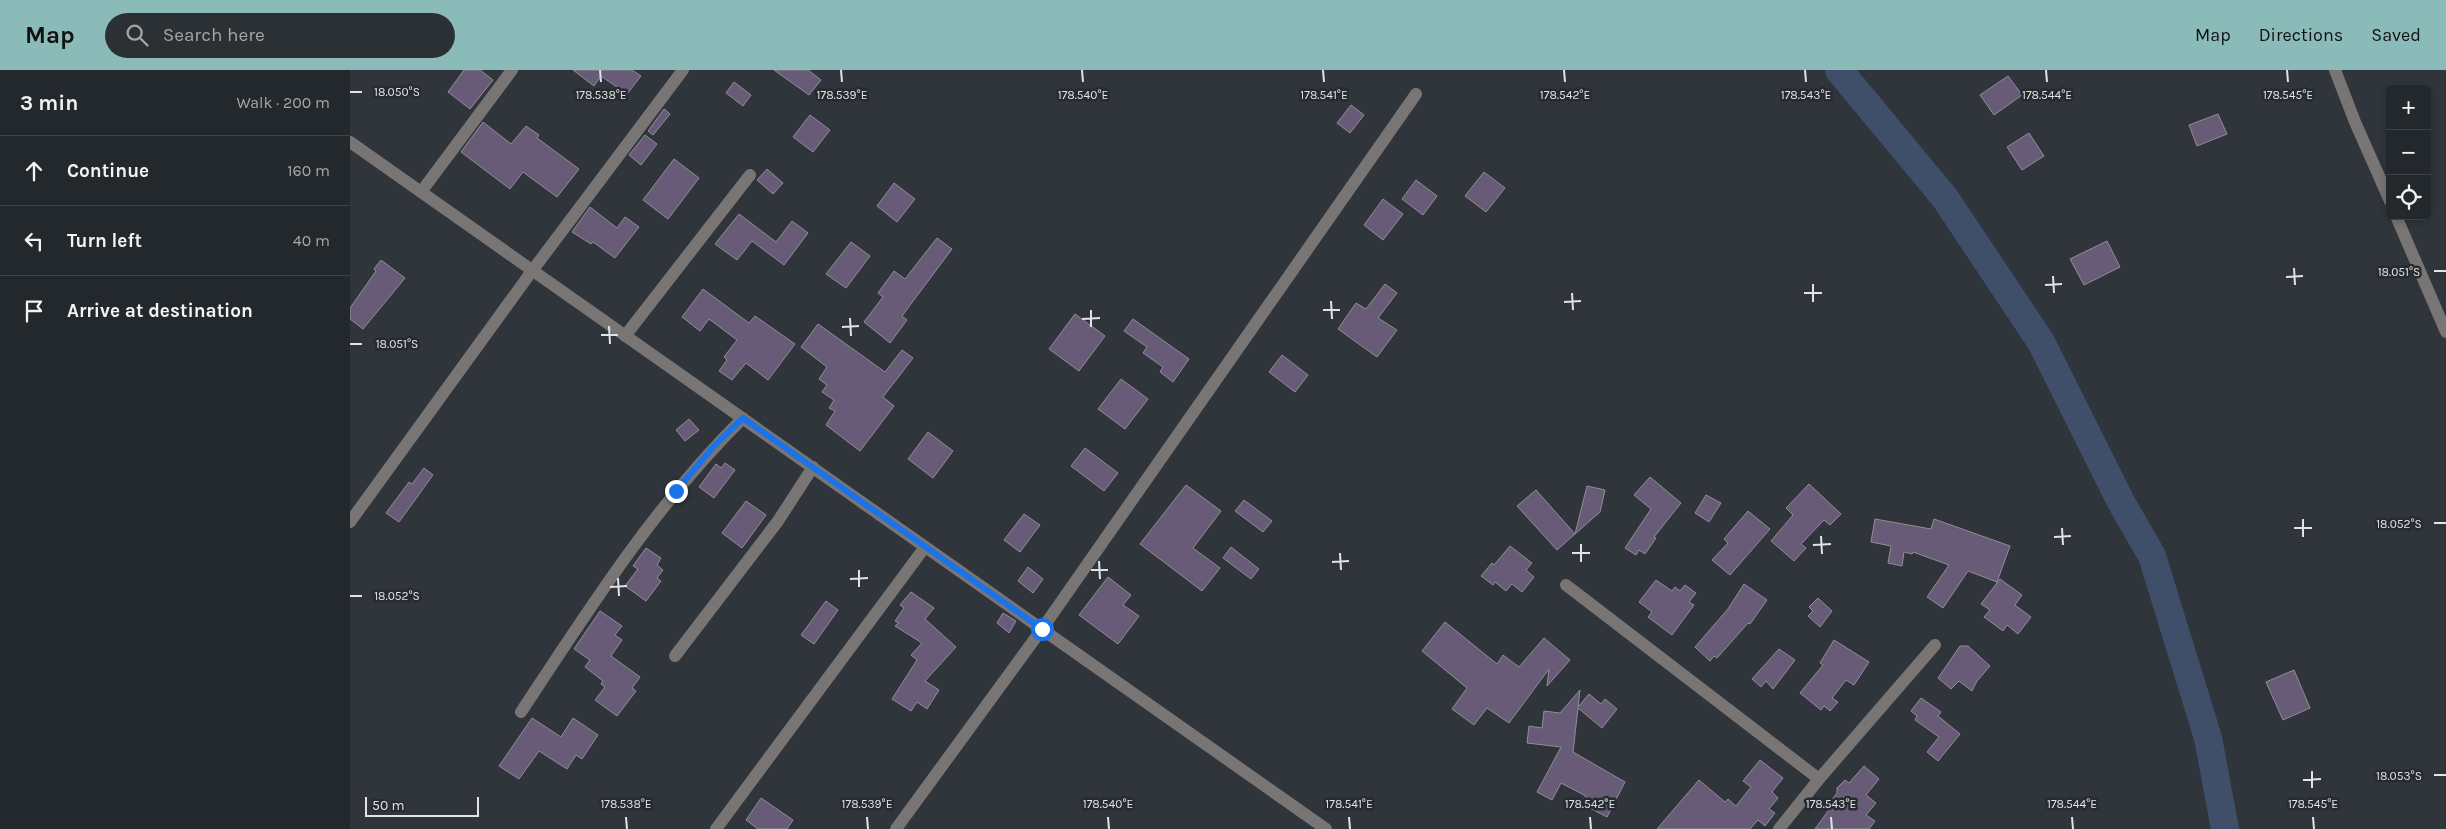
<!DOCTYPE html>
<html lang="en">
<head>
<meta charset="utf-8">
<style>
  body { margin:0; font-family:Karla,sans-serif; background:#2b3034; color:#f1f3f6 }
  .controls { position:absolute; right:15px; top:15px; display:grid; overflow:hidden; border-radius:8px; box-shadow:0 2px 8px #0003 }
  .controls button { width:45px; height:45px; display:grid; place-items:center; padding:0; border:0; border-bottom:1px solid #404448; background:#23282c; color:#f1f3f6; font:25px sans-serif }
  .scale { position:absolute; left:15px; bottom:12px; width:114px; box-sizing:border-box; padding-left:5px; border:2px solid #e0e4e8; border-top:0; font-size:14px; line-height:18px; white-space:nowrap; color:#e0e4e8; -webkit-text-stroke:4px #262b30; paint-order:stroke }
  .stop { position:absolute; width:15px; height:15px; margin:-11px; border:4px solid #1a73e8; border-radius:50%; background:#fff }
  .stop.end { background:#1a73e8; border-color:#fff; box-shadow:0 1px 5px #0008 }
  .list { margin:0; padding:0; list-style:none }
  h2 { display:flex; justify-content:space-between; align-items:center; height:65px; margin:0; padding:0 20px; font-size:21px }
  h2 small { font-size:16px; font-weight:400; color:#a3a6a9 }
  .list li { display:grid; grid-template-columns:32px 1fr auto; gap:15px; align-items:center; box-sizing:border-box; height:70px; padding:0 20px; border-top:1px solid #404448 }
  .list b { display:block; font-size:19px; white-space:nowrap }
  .list em { font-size:16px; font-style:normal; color:#a3a6a9 }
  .icon { flex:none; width:28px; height:28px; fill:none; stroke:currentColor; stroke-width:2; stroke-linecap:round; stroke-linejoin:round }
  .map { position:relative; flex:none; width:2096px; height:759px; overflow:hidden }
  header { display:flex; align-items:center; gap:30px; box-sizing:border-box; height:70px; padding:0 25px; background:#8bbbb9; color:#111 }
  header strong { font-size:24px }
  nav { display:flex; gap:28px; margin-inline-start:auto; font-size:18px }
  .search { width:350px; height:45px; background:#2b3034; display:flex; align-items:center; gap:12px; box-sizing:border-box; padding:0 18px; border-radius:28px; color:#a3a6a9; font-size:19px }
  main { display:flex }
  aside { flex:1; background:#23282c }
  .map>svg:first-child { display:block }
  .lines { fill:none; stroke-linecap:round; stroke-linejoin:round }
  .river { stroke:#404f69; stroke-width:28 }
  .building { fill:#675b78; stroke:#918e96 }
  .minor { stroke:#797574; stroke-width:12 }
  .route { stroke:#1a73e8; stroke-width:6 }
  .ticks { fill:none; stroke:#e0e4e8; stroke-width:2 }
  .ticks-label { font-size:12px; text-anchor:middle; fill:#e0e4e8; stroke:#262b30; stroke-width:5; stroke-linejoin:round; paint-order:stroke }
</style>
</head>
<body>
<header>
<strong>Map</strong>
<div class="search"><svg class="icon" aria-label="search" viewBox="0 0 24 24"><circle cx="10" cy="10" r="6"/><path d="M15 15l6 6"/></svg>Search here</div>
<nav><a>Map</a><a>Directions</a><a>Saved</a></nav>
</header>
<main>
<aside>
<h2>3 min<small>Walk · 200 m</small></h2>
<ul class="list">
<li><svg class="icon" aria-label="ahead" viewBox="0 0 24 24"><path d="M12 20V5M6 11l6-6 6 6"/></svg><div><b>Continue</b></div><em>160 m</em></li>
<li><svg class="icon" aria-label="left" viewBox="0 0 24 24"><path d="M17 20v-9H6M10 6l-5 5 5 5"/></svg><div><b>Turn left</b></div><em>40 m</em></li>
<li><svg class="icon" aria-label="arrive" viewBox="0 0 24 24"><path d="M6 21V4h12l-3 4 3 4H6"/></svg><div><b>Arrive at destination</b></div></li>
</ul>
</aside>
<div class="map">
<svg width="2096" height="759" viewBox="0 0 2096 759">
  <rect width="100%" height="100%" fill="#2f353b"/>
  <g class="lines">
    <!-- river -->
    <path class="river" d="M1489,0L1595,128L1691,272L1771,432L1802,486L1858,668L1875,759"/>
  </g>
  <!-- building -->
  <path class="building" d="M114,0H130L143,10L120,39L98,22Z
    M223,0H282L291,6L277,24L251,6L244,16Z
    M424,0H458L471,10L459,25Z
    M1658,6L1672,25L1644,45L1630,25Z
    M384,12L401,25L393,36L376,23Z
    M1001,35L1014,45L1000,63L987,53Z
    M314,39L320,44L303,65L298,61Z
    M1868,44L1877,64L1847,76L1839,55Z
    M460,45L480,60L463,82L443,67Z
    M133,52L161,74L176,56L189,65L187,68L229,99L207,127L173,102L160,119L111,82Z
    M1679,63L1694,86L1672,100L1657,77Z
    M295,65L307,74L291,95L279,85Z
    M324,89L349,108L318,149L293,130Z
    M417,99L433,113L423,124L407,110Z
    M1134,102L1155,118L1136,142L1115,126Z
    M1066,110L1087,126L1073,145L1052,129Z
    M544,113L565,129L547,152L527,136Z
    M1033,129L1053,144L1033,170L1014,155Z
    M240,137L267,158L275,147L289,157L265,188L243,172L241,174L222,162Z
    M389,144L426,172L442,151L458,163L434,195L402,171L387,190L365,174Z
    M587,168L602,179L552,246L557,250L540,273L514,252L533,227L528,223L544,201L555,209Z
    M1757,171L1770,197L1734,215L1720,189Z
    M501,172L520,186L496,218L476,204Z
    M31,190L55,208L13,259L0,249V238L26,201L24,199Z
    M1035,214L1047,223L1028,248L1047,260L1027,287L988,259L1006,233L1016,239Z
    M353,219L399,253L405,246L445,274L418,310L396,293L382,310L369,301L377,290L374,287L387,270L359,249L350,261L332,247Z
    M725,244L755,266L729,301L699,279Z
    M783,249L839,289L823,312L810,302L813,297L793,283L797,277L774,261Z
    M468,254L535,302L552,280L563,288L533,327L544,336L510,381L476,355L485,341L479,338L484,330L472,322L477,315L469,309L477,297L451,277Z
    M932,285L958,305L945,322L919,302Z
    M771,309L798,329L775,359L748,339Z
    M339,349L349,360L335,371L326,360Z
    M578,362L603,381L583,408L558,389Z
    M735,378L768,403L754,421L721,396Z
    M375,393L385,400L364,428L349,417L366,394L371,398Z
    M74,398L83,405L49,452L36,443L59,412L62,414Z
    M1300,407L1331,433L1304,467L1306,468L1295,484L1289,480L1286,485L1275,478L1301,439L1284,425Z
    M1459,414L1491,444L1480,455L1474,450L1451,474L1456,478L1444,491L1421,471L1443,445L1436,438Z
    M836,415L871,441L843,478L870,498L852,521L790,474Z
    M1237,416L1255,420L1250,442L1225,464Z
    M1186,420L1225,464L1207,480L1167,436Z
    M1356,425L1371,433L1359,452L1345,443Z
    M894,430L922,451L913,462L885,441Z
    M396,431L416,445L392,478L372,463Z
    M1398,441L1420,459L1380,505L1362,490L1378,473L1374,469Z
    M674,444L690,455L670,482L654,470Z
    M1525,449L1581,459L1584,449L1660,476L1647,512L1618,501L1593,538L1577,527L1599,495L1563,482L1562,484L1554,482L1552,496L1538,493L1541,476L1521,472Z
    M1160,476L1182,493L1176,500L1184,507L1172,522L1162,514L1156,521L1145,512L1143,515L1131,506L1142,493L1144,495Z
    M881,477L909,499L901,509L873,488Z
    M296,478L311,488L307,495L313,500L307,508L311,511L296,531L275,516L288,499L283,496Z
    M678,497L693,509L683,523L668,511Z
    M758,507L781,525L773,535L789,546L768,574L729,545Z
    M1650,509L1672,525L1665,535L1681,547L1668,564L1657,555L1653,561L1634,547L1640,540L1631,534Z
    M1306,510L1322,521L1325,517L1330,521L1335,515L1346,523L1339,532L1344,535L1322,565L1298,547L1302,542L1289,532Z
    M1394,514L1417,530L1400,554L1398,553L1367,588L1364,586L1360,591L1345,577L1378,539Z
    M561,522L584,538L575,549L606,577L575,611L589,620L577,639L567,632L561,641L542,629L567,590L561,585L572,573L545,556L549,553L545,551L554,538L550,535Z
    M1468,528L1482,541L1470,557L1458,546L1463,541L1459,537Z
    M476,531L488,540L464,574L451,565Z
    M250,541L272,556L265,565L272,570L261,586L290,607L282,618L286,621L267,646L245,630L255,617L251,614L253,611L235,597L240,590L224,579Z
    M653,543L666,551L659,563L647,553Z
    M1095,552L1147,594L1153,585L1169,597L1194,568L1220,590L1197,616L1199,599L1159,653L1137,638L1124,655L1102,639L1117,618L1072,581Z
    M1484,570L1519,592L1504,615L1496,610L1482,628L1488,632L1480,641L1474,636L1471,640L1450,623L1473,595L1470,593Z
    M1610,576H1618L1640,596L1627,611L1622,621L1609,611L1601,619L1588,608Z
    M1429,579L1445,590L1423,619L1416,611L1411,617L1402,609Z
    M1944,600L1960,638L1933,650L1916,612Z
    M1230,620L1228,637L1239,624L1251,634L1255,629L1267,639L1252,658L1228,638L1223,682L1275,712L1257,747L1232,734L1236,726L1211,713L1202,730L1187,722L1211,677L1177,673L1179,656L1192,658L1194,641L1210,643Z
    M1571,628L1591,642L1588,646L1610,664L1588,691L1577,682L1589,667L1565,650L1567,646L1561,641Z
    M182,648L211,667L223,648L248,665L232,689L226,685L217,699L189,681L169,709L149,696Z
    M1410,690L1433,708L1422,722L1428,728L1419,739L1425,743L1415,756L1408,750L1400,759H1307L1349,710L1375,732L1378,729L1386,736L1401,717L1393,711Z
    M1514,696L1529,709L1516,725L1526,733L1516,745L1525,751L1519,759H1465L1481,737L1478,735L1487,723V718L1495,710L1499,713Z
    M411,728L443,750L437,759H408L396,750Z"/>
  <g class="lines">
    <!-- minor -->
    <path class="minor" d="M1985,0L2005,52L2040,131
      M0,72L976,759
      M71,122L162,0
      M2046,146L2096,262
      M275,266L400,105
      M0,452L182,201L333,0
      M1216,515L1469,709
      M325,586L428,451L463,397
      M171,642C239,539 305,435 393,348
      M366,759L575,477
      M546,759L692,559L1066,24
      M1429,759L1469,709L1585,575"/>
  </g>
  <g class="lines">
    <!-- route -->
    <path class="route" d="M326,421L364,376L393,348L692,559"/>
  </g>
  <!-- ticks -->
  <path class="ticks" d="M250,0L251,12M491,0L492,12M732,0L733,12M973,0L974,12M1214,0L1215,12M1455,0L1456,12M1696,0L1697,12M1937,0L1938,12M0,22H12M1944,198L1945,215M2084,201H2096M1703,206L1704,223M1936,207L1953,206M1463,214V232M1695,215L1712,214M1222,223L1223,240M1454,223H1472M981,231L982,249M1214,232L1231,231M741,240V257M973,240H990M500,248L501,266M732,249L750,248M259,256L260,274M492,257L509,256M251,265H268M0,274H12M1953,449V467M2084,453H2096M1712,458L1713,475M1944,458H1962M1471,466L1472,484M1704,467L1721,466M1231,474V492M1463,475L1481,474M990,483L991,500M1222,483H1240M749,491L750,509M982,492L999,491M509,500V517M741,500H758M268,508L269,526M500,509L518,508M260,517L277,516M0,526H12M1962,701V718M2084,705H2096M1953,710L1971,709M276,747L277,759M517,747L518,759M758,747L759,759M999,747L1000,759M1240,747L1241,759M1481,747L1482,759M1722,747L1723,759M1963,747L1964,759"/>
  <g class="ticks-label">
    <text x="47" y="26">18.050°S</text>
    <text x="251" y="29">178.538°E</text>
    <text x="492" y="29">178.539°E</text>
    <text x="733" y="29">178.540°E</text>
    <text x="974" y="29">178.541°E</text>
    <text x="1215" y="29">178.542°E</text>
    <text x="1456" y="29">178.543°E</text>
    <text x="1697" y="29">178.544°E</text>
    <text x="1938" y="29">178.545°E</text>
    <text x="2049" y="206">18.051°S</text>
    <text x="47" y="278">18.051°S</text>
    <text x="2049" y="458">18.052°S</text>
    <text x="47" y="530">18.052°S</text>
    <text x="2049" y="710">18.053°S</text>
    <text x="276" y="738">178.538°E</text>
    <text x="517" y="738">178.539°E</text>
    <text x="758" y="738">178.540°E</text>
    <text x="999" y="738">178.541°E</text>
    <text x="1240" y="738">178.542°E</text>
    <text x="1481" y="738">178.543°E</text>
    <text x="1722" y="738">178.544°E</text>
    <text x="1963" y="738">178.545°E</text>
  </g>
</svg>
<div class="controls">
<button>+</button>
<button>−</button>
<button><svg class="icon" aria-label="locate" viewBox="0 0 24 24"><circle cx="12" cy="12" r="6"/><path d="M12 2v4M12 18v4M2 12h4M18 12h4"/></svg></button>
</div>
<div class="scale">50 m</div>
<div class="stop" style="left:692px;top:559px"></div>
<div class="stop end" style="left:326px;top:421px"></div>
</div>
</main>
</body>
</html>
